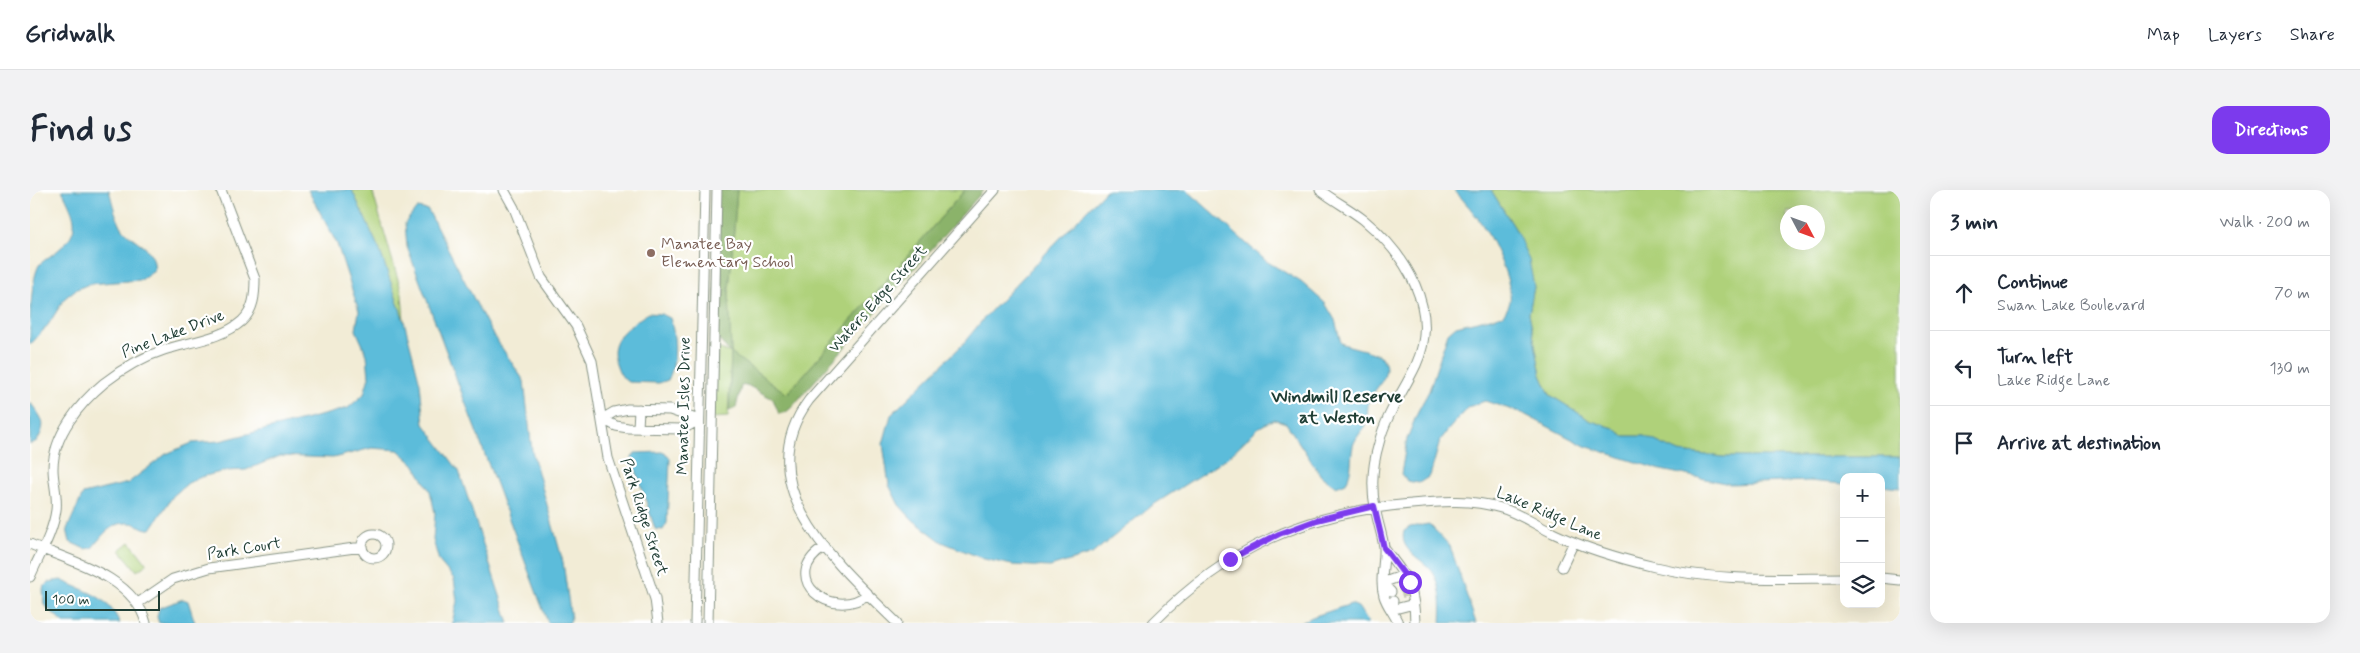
<!DOCTYPE html>
<html lang="en">
<head>
<meta charset="utf-8">
<style>
  body { margin:0; font-family:Mynerve,sans-serif; background:#f2f2f3; color:#1f2937 }
  .controls { position:absolute; right:15px; bottom:15px; display:grid; overflow:hidden; border-radius:10px; box-shadow:0 5px 20px #0002 }
  .controls button { width:45px; height:45px; display:grid; place-items:center; padding:0; border:0; border-bottom:1px solid #e0e1e3; background:#fff; color:#1f2937; font:25px sans-serif }
  .compass { position:absolute; left:1750px; top:15px; width:45px; height:45px; border-radius:50%; background:#fff; box-shadow:0 5px 20px #0002; rotate:131deg }
  .scale { position:absolute; left:15px; bottom:12px; width:115px; box-sizing:border-box; padding-left:5px; border:2px solid #1f3d34; border-top:0; font-size:14px; line-height:18px; white-space:nowrap; color:#1f3d34; -webkit-text-stroke:4px #fff; paint-order:stroke }
  .stop { position:absolute; width:15px; height:15px; margin:-11px; border:4px solid #7c3aed; border-radius:50%; background:#fff }
  .stop.end { background:#7c3aed; border-color:#fff; box-shadow:0 1px 5px #0008 }
  .list { margin:0; padding:0; list-style:none }
  h2 { display:flex; justify-content:space-between; align-items:center; height:65px; margin:0; padding:0 20px; font-size:21px }
  h2 small { font-size:16px; font-weight:400; color:#747a83 }
  .list li { display:grid; grid-template-columns:32px 1fr auto; gap:15px; align-items:center; box-sizing:border-box; height:75px; padding:0 20px; border-top:1px solid #e0e1e3 }
  .list b { display:block; font-size:19px; white-space:nowrap }
  .list p { margin:0; font-size:16px; white-space:nowrap; color:#747a83 }
  .list em { font-size:16px; font-style:normal; color:#747a83 }
  .icon { flex:none; width:28px; height:28px; fill:none; stroke:currentColor; stroke-width:2; stroke-linecap:round; stroke-linejoin:round }
  .map { position:relative; flex:none; width:1870px; height:433px; overflow:hidden; border-radius:15px }
  header { display:flex; align-items:center; gap:30px; box-sizing:border-box; height:70px; padding:0 25px; background:#fff; border-bottom:1px solid #e0e1e3 }
  header strong { font-size:24px }
  nav { display:flex; gap:28px; margin-inline-start:auto; font-size:18px }
  .intro { display:flex; align-items:center; justify-content:space-between; box-sizing:border-box; height:120px; padding:0 30px }
  h1 { margin:0; font-size:35px }
  .button { padding:12px 22px; border-radius:15px; background:#7c3aed; color:#fff; font-size:18px; font-weight:700 }
  main { display:flex; gap:30px; padding:0 30px }
  aside { flex:1; background:#fff; border-radius:15px; box-shadow:0 5px 20px #0002 }
  .map>svg:first-child { display:block }
  .green { fill:#afd17a; stroke:#678757; fill-rule:evenodd }
  .forest { fill:#8bb36a; stroke:#55784f }
  .water { fill:#5cbcda; stroke:#3e7c87 }
  .lines { fill:none; stroke-linecap:round; stroke-linejoin:round }
  .minor-tunnel { stroke:#c8c9b6; stroke-width:9; stroke-dasharray:9 4.5; stroke-linecap:butt }
  .minor-casing { stroke:#889485; stroke-width:11 }
  .minor { stroke:#fff; stroke-width:9 }
  .route { stroke:#7c3aed; stroke-width:6 }
  .education-dot { fill:#8d6e63; stroke:#fff; stroke-width:2 }
  .labels { text-anchor:middle; dominant-baseline:central; stroke-width:4.5; stroke-linejoin:round; paint-order:stroke }
  .education-label { font-size:16px; fill:#785e54; stroke:#fff; text-anchor:start }
  .street-label { font-size:16px; fill:#1f3d34; stroke:#fff }
  .neighbourhood-label { font-size:18px; font-weight:bold; fill:#1f3d34; stroke:#fff }
</style>
</head>
<body>
<header>
<strong>Gridwalk</strong>
<nav><a>Map</a><a>Layers</a><a>Share</a></nav>
</header>
<div class="intro"><h1>Find us</h1><a class="button">Directions</a></div>
<main>
<div class="map">
<svg width="1870" height="433" viewBox="0 0 1870 433">
  <rect width="100%" height="100%" fill="#fff"/>
  <filter id="ink" filterUnits="userSpaceOnUse"><feTurbulence type="fractalNoise" baseFrequency=".02" numOctaves="2"/><feDisplacementMap in="SourceGraphic" scale="10" xChannelSelector="R" yChannelSelector="G"/><feConvolveMatrix kernelMatrix="1 2 1 2 8 2 1 2 1" color-interpolation-filters="sRGB"/></filter>
  <filter id="wash" filterUnits="userSpaceOnUse"><feTurbulence type="fractalNoise" baseFrequency=".0096" numOctaves="4" result="noise"/><feDisplacementMap in="SourceGraphic" scale="20" xChannelSelector="R" yChannelSelector="G"/><feGaussianBlur stdDeviation="1.12" result="paint"/><feColorMatrix in="noise" values="0 0 0 0 0 0 0 0 0 0 0 0 0 0 0 0 0 1.4 0 .05"/><feComposite in="paint" operator="in"/></filter>
  <g filter="url(#wash)">
    <rect width="100%" height="100%" fill="#f2ecd6"/>
    <!-- green -->
    <path class="green" d="M322,0H342L372,103L374,131L350,61Z
      M707,0H935L757,204L701,164L698,227L682,228L688,158L701,163L699,101Z
      M1461,0H1870V267H1693L1649,262L1614,246H1594L1584,238L1561,231L1520,205L1511,185L1499,123L1504,97L1486,40ZM1758,22H1788V52H1758Z
      M100,352L117,374L107,381L90,360Z"/>
    <!-- forest -->
    <path class="forest" d="M687,0H707L699,101L701,163L757,204L935,0H954L761,218L756,222L749,224L743,209L717,195L711,196L706,218L699,221L701,163L684,145Z"/>
    <!-- water -->
    <path class="water" d="M32,0H79C83,14 85,28 94,40C107,54 127,59 124,81L111,90L59,94L45,100L35,108L18,135L0,155C0,133 0,93 9,75C14,70 22,65 27,61C53,40 45,26 32,0Z
      M278,0H322L350,61L374,131L390,193L394,234L429,281L479,433H422L427,411L424,389L409,371L403,350L405,323L400,301L384,274L368,260L342,258L303,268L250,266L216,280L195,281L171,287L158,293L143,306L121,339C112,340 108,333 99,333C81,332 72,346 62,358L55,359L40,352L37,339L53,304L98,293L136,264L162,253L190,251L297,224L318,218L334,204L339,187L337,165L326,140L329,121L307,54Z
      M1076,0H1157L1236,71L1271,92L1295,113L1305,130L1311,153C1321,158 1348,161 1353,169C1362,183 1348,196 1341,206C1336,214 1339,224 1336,233C1333,241 1325,248 1323,256C1320,270 1323,279 1316,293L1306,297L1291,286L1256,233L1244,229L1228,238L1198,267L1120,317L1062,364L1020,377L982,375L954,369L912,352L883,330L869,315L859,295L853,254L861,225L932,155L955,127Z
      M1424,0H1461L1486,40L1499,70L1504,97L1499,123L1511,185L1520,205L1561,231L1584,238L1594,246H1614L1649,262L1693,267H1870V298L1851,296V287H1814V294L1778,291L1700,294L1631,280L1555,256L1492,223L1455,211L1438,217L1418,240L1410,251L1400,286L1389,293L1377,291L1371,284L1377,249L1388,221L1399,201L1418,143L1426,136L1473,125C1475,122 1478,118 1479,115C1486,98 1463,51 1453,36C1445,23 1434,11 1424,0Z
      M387,18L398,20L460,140L494,191L502,261L533,372L541,429L539,433H518L377,57L375,33Z
      M618,123L631,124L640,128C646,147 647,172 638,190L629,193L598,192C592,188 589,182 587,176C576,149 598,137 618,123Z
      M0,212C12,229 18,232 7,251L0,254Z
      M632,262L638,265L640,269L637,333L633,340L625,339L602,268L605,263Z
      M1399,334L1420,356L1446,433H1411C1412,417 1412,401 1405,386C1397,369 1368,363 1374,341L1380,337Z
      M31,390C58,403 76,404 90,433H34L14,415L13,398L19,392Z
      M153,409L158,411L165,433H129L127,427L129,418Z
      M1321,414L1328,417L1339,433H1271L1282,427Z"/>
  </g>
  <g filter="url(#ink)">
    <g class="lines">
      <!-- minor-tunnel -->
      <path class="minor-tunnel" d="M1374,398L1377,407"/>
      <defs>
        <path id="minor" d="M474,0L484,18L511,87L546,136L562,171L578,268L625,409L628,433
          M1290,0C1304,11 1320,19 1334,30C1376,65 1411,120 1386,175C1374,201 1356,224 1349,253C1343,273 1341,296 1345,317C1347,330 1352,344 1354,357C1355,374 1349,390 1354,406C1357,416 1364,423 1368,433
          M598,219L640,220L669,230L653,239L598,238L586,236L572,229L584,222Z
          M608,238L609,219
          M332 356a12 12 0 1 1 24 0a12 12 0 1 1-24 0Z
          M0,354C40,371 104,386 116,433
          M795,357C746,387 802,433 838,404
          M1354,358C1378,390 1384,392 1385,433
          M1532,377L1544,352
          M0,387C9,366 23,343 26,320C28,306 23,292 23,279C23,245 50,213 74,193C92,179 112,167 134,160C158,152 192,149 212,131C224,120 225,104 225,89L191,0
          M1851,388L1870,390
          M1361,402L1352,393L1374,385V398
          M1363,411L1361,420L1384,414
          M108,413L143,389L179,378L332,357
          M665,433L675,0
          M678,433L687,0
          M867,433C809,376 715,296 779,210L965,0
          M1123,433C1197,358 1276,322 1381,314C1411,311 1442,309 1471,318C1489,323 1507,336 1525,344C1557,359 1591,369 1625,377C1686,392 1752,388 1814,388"/>
      </defs>
      <!-- minor casing -->
      <use href="#minor" class="minor-casing"/>
      <!-- minor -->
      <use href="#minor" class="minor"/>
    </g>
  </g>
  <g class="lines" filter="url(#ink)">
    <!-- route -->
    <path class="route" d="M1200,369L1249,344L1287,330L1344,316L1354,358L1380,392"/>
  </g>
  <!-- markers -->
  <circle class="education-dot" cx="621" cy="63" r="5"/>
  <g class="labels">
    <!-- education labels -->
    <g class="education-label">
      <text x="631" y="54">Manatee Bay<tspan x="631" dy="18">Elementary School</tspan></text>
    </g>
    <!-- street labels -->
    <g class="street-label">
      <text transform="translate(848 109) rotate(-48)">Waters Edge Street</text>
      <text transform="translate(143 144) rotate(-21)">Pine Lake Drive</text>
      <text transform="translate(654 216) rotate(-89)">Manatee Isles Drive</text>
      <text transform="translate(1519 324) rotate(23)">Lake Ridge Lane</text>
      <text transform="translate(614 327) rotate(72)">Park Ridge Street</text>
      <text transform="translate(214 359) rotate(-9)">Park Court</text>
    </g>
    <!-- neighbourhood labels -->
    <g class="neighbourhood-label">
      <text x="1307" y="207">Windmill Reserve<tspan x="1307" dy="21">at Weston</tspan></text>
    </g>
  </g>
</svg>
<div class="controls">
<button>+</button>
<button>−</button>
<button><svg class="icon" aria-label="layers" viewBox="0 0 24 24"><path d="M12 4l9 5-9 5-9-5zM3 14l9 5 9-5"/></svg></button>
</div>
<svg class="compass" viewBox="-18 -18 36 36"><path d="M0-13l5 13h-10z" fill="#e53935"/><path d="M0 13l5-13h-10z" fill="#747a83"/></svg>
<div class="scale">100 m</div>
<div class="stop" style="left:1380px;top:392px"></div>
<div class="stop end" style="left:1200px;top:369px"></div>
</div>
<aside>
<h2>3 min<small>Walk · 200 m</small></h2>
<ul class="list">
<li><svg class="icon" aria-label="ahead" viewBox="0 0 24 24"><path d="M12 20V5M6 11l6-6 6 6"/></svg><div><b>Continue</b><p>Swan Lake Boulevard</p></div><em>70 m</em></li>
<li><svg class="icon" aria-label="left" viewBox="0 0 24 24"><path d="M17 20v-9H6M10 6l-5 5 5 5"/></svg><div><b>Turn left</b><p>Lake Ridge Lane</p></div><em>130 m</em></li>
<li><svg class="icon" aria-label="arrive" viewBox="0 0 24 24"><path d="M6 21V4h12l-3 4 3 4H6"/></svg><div><b>Arrive at destination</b></div></li>
</ul>
</aside>
</main>
</body>
</html>
